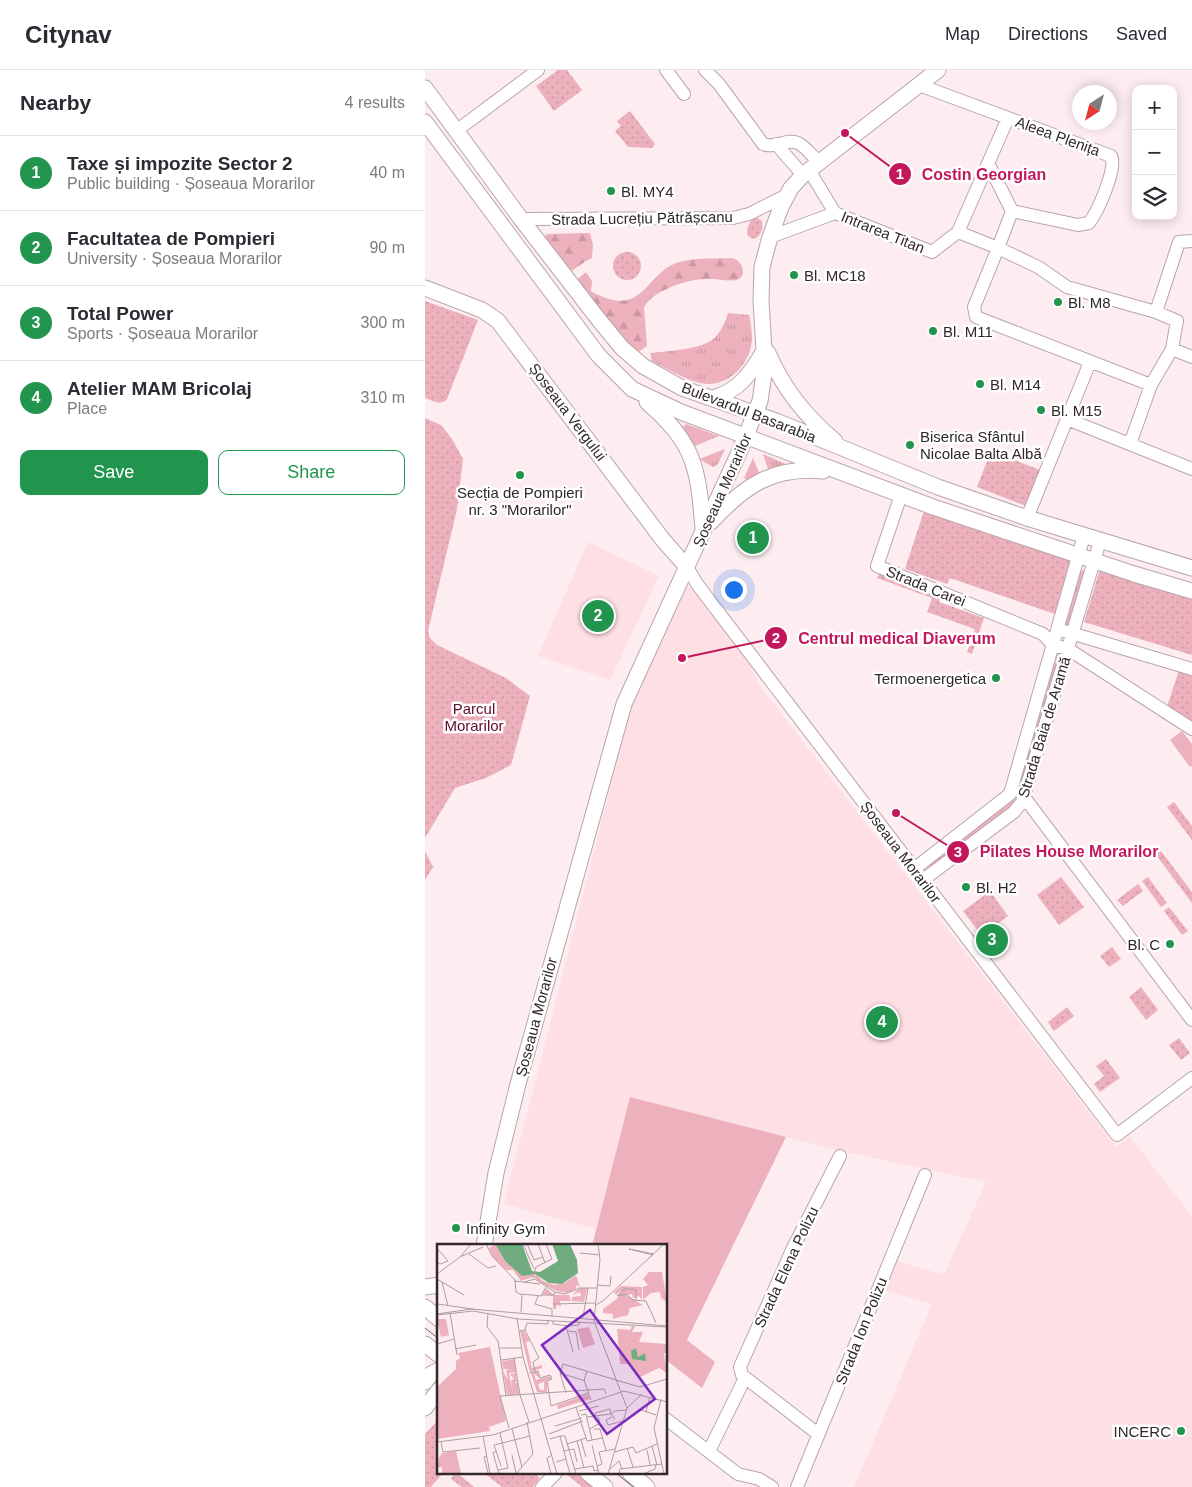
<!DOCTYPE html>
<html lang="en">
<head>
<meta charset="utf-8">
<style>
  body { margin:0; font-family:Helvetica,sans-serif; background:#f2f2f3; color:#2b2b33 }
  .controls { position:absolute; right:15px; top:15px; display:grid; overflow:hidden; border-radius:10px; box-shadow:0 2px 12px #0003 }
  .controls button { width:45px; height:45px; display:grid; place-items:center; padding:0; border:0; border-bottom:1px solid #e1e1e2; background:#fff; color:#2b2b33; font:25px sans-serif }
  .compass { position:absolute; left:647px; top:15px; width:45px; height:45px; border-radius:50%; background:#fff; box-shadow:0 2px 12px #0003; rotate:216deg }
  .you { position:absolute; left:308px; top:519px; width:18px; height:18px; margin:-12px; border:4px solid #fff; border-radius:50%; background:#1a73e8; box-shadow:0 0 0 8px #1a73e833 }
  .badge { display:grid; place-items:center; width:32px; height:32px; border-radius:50%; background:#21944e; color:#fff; font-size:16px; font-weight:700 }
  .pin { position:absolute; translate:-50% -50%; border:2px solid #fff; box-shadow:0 1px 5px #0006 }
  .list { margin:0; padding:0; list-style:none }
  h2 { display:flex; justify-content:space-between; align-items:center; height:65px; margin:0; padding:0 20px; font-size:21px }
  h2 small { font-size:16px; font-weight:400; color:#7c7c81 }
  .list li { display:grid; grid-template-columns:32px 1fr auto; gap:15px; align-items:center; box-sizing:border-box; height:75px; padding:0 20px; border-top:1px solid #e1e1e2 }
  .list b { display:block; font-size:19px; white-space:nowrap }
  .list p { margin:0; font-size:16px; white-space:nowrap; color:#7c7c81 }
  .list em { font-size:16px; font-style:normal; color:#7c7c81 }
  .actions { display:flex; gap:10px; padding:15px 20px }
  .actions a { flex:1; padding:11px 0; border:1px solid #21944e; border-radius:10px; text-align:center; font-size:18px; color:#21944e }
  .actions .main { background:#21944e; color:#fff }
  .icon { flex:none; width:28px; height:28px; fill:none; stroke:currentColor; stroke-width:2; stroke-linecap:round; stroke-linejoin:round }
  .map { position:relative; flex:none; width:767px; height:1417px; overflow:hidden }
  header { display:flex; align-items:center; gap:30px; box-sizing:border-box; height:70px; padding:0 25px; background:#fff; border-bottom:1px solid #e1e1e2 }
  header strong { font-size:24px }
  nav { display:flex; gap:28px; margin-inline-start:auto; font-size:18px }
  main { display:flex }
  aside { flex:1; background:#fff }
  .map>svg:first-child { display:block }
  .built { fill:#fedfe4 }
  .grass { fill:url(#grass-tufts) }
  .forest { fill:url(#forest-firs) }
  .park { fill:url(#park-dots) }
  .pitch { fill:#ecb1bc }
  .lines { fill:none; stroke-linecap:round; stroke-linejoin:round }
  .minor-casing { stroke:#b9a5a8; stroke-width:14 }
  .major-casing { stroke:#b9a5a8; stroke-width:17 }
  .minor { stroke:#fff; stroke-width:12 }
  .major { stroke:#fff; stroke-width:15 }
  .tram { stroke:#706567; stroke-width:1 }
  .poi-dot { fill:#21944e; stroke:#fff; stroke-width:2 }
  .labels { text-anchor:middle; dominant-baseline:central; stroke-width:5; stroke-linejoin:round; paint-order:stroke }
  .street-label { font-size:15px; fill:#302829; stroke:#fff }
  .poi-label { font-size:15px; fill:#302829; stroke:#fff; text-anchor:start }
  .park-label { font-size:15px; fill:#620a2b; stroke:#fff }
  .inset-road { fill:none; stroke:#ac9ea0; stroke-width:1 }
  .view { fill:#7b2cbf; fill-opacity:0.15; stroke:#7b2cbf; stroke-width:2.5 }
  .inset-edge { fill:none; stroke:#302829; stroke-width:2.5 }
  .leader { fill:none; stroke:#c2185b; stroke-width:2 }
  .callout-dot { fill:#c2185b; stroke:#fff; stroke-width:2 }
  .mark-label { font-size:15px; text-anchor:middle; font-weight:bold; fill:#fff }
  .callout-label { font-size:16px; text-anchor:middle; font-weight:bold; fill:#c2185b; stroke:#fff; stroke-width:5; stroke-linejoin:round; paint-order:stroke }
</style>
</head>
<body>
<header>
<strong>Citynav</strong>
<nav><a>Map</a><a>Directions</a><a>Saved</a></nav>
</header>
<main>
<aside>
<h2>Nearby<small>4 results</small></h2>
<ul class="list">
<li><span class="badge">1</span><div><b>Taxe și impozite Sector 2</b><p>Public building · Șoseaua Morarilor</p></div><em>40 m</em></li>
<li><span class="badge">2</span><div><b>Facultatea de Pompieri</b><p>University · Șoseaua Morarilor</p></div><em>90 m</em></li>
<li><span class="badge">3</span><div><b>Total Power</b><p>Sports · Șoseaua Morarilor</p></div><em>300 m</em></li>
<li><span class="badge">4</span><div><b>Atelier MAM Bricolaj</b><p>Place</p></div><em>310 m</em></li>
</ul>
<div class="actions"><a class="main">Save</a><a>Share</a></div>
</aside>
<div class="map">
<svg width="767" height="1417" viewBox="0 0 767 1417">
  <defs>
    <pattern id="grass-tufts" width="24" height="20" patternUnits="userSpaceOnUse" patternTransform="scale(1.25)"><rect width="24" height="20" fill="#ecb1bc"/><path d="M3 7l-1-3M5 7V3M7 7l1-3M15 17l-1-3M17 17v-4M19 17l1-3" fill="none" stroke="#cb98a2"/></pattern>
    <pattern id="forest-firs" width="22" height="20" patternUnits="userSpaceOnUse" patternTransform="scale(1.25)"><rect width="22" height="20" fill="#ecb1bc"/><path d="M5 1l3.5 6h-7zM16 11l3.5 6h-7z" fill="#cb98a2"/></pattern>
    <pattern id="park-dots" width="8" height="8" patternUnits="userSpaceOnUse" patternTransform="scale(1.25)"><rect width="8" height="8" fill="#ecb1bc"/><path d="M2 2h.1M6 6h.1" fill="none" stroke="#cb98a2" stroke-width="1.8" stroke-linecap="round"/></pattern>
  </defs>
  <rect width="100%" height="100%" fill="#feedf0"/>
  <!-- built -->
  <path class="built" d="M163,472L234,506L185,610L113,586Z
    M262,517L269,520L324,592L335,616L691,1077L705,1067L767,1146V1417H429L507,1234L459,1220L472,1191L519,1205L561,1112L416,1081L205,1027L171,1159L79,1134L206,636Z"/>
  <!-- grass -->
  <path class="grass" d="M303,243L324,245C326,253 327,261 327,269C326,291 308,313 285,314C268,315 243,299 227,291L225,283C243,281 272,280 287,270C295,264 300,253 303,243Z
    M261,354L294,366L270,376L258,357Z
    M300,379L293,394L288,397L274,389Z
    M338,384L363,395L344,402Z
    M328,388L335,405L325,412L319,408Z
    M656,500L660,501L646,557L639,556L653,501Z
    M629,582H636L600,708L596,707Z
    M588,728L593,732L506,798L503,795Z"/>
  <!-- forest -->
  <path class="forest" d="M165,163L168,175L167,188L161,191L142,204L118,171L120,166L122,164Z
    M307,188C317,190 324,206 311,210C302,212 289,208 280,209C263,209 226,221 219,238L222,276L209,285L149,212L161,202L167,211L166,221C172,225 178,227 184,229C218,239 224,204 249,194C264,187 290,189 307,188Z"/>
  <!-- park -->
  <path class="park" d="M133,0H142L157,20L129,41L111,16Z
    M205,41L230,74L227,78L203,77L190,61L196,56L192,51Z
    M331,147L337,151C339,160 333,174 323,166C321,158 324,151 331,147Z
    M188 196a14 14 0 1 1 28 0a14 14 0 1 1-28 0Z
    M0,231L53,250L22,329C16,336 8,331 0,328Z
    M0,348L16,355L27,369L38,389L32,439L3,561L5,568L12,575L81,608L105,626L86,695L61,708L30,718L0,768Z
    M573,384L615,400L601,436L552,417L564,386L571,389Z
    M499,441L646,490L630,544L525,508L522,514L480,499Z
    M675,499L767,527V585L659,552Z
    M454,504L516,526L514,532L559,548L547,584L542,582L550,559L502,542L507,528L452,508Z
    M754,600L767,604V653L742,637Z
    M749,732L767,756V770L742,737Z
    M733,777L767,822V833L728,781Z
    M0,781L8,797L0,810Z
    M636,807L659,837L634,855L612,825Z
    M723,807L742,833L736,837L717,811Z
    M713,814L718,821L698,836L692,830Z
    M565,821L583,846L557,866L538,841Z
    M744,837L763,861L757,865L739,841Z
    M687,877L696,889L684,897L675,886Z
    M716,917L733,940L721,950L704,927Z
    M642,937L649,946L629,961L623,952Z
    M754,968L765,983L756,990L744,975Z
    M681,989L695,1008L675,1022L669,1014L679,1006L671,996Z
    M14,1349V1403H18L6,1417H0V1364Z
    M30,1403H32L49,1417H37L26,1409Z
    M59,1403H109L115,1408L108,1417H77Z
    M140,1403H158L175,1417H157Z"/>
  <!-- pitch -->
  <path class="pitch" d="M757,661L767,674V696L765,697L745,670Z
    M205,1027L361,1067L262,1270L290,1292L277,1318L241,1290V1176H167Z"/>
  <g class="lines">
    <defs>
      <path id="minor" d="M241,0L259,24
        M280,0L294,14L338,74C349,79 362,68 373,73C381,77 387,86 394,92
        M494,15L686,86C693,97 672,143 664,153L653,155L587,141
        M31,61L113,0
        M351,74L378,105
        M384,100L410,143L507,182L533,162L573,178L587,141L563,93
        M96,149L308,148L324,144L362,125
        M533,162L583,48
        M345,167L410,143
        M573,178L613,197L642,217L731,242L752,251L747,279L726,315L551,247L549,237Z
        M731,242L754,172L767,171
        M747,279L767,287
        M642,349L767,399
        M705,374L726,315
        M476,425L452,496L618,564L628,575L643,579L767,659
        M602,448L665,292
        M262,497L272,514L692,1065L767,1008
        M639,561L767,599
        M596,723L767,950
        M489,799L585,724L659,466
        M498,810L589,742L597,732L675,471
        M241,1349L313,1404L334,1409L347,1417
        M393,1364L317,1305L315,1297L367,1180L415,1086
        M284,1381L320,1308
        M117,1417L131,1403
        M372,1417L500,1105"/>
      <path id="major" d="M0,18L96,149L174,250L197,278L218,296L257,318L351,351L513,417L602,448L767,498
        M0,52L174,286L207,319L256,342L508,437L709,504L767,521
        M0,218L57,240L73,251L238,470L262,497
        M343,283C358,318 381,347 410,371
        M288,328C314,321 327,302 340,279
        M222,332C270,374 273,397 278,459
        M286,452C319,416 348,396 398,401
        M59,1176L71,1103L93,1014L199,634L316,378L335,331L340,297L336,231L337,197L345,167L356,137L366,118L378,105L513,0
        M0,1217L14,1215
        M0,1237L14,1249
        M0,1274L14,1285
        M0,1312L6,1304L14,1300
        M0,1338L14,1320
        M163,1403L180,1417
        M205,1403L222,1417"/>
    </defs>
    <!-- minor casing -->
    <use href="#minor" class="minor-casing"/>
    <!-- major casing -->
    <use href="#major" class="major-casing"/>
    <!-- minor -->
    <use href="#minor" class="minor"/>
    <!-- major -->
    <use href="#major" class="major"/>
    <!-- tram -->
    <path class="tram" d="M0,1258L14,1269
      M191,1403L208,1417"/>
  </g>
  <!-- markers -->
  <g class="poi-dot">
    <circle cx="186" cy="121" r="5"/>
    <circle cx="369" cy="205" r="5"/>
    <circle cx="633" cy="232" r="5"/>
    <circle cx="508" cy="261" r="5"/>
    <circle cx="555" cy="314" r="5"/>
    <circle cx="616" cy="340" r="5"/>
    <circle cx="485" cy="375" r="5"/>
    <circle cx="95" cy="405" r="5"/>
    <circle cx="571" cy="608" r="5"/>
    <circle cx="541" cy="817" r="5"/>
    <circle cx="745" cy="874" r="5"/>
    <circle cx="31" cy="1158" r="5"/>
    <circle cx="756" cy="1361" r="5"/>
  </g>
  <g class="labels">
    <!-- street labels -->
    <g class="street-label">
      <text transform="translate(633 66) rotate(20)">Aleea Plenița</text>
      <text transform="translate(217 148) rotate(-1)">Strada Lucrețiu Pătrășcanu</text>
      <text transform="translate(458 162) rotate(22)">Intrarea Titan</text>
      <text transform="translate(143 342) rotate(53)">Șoseaua Vergului</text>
      <text transform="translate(324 342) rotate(21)">Bulevardul Basarabia</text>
      <text transform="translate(297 420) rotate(-66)">Șoseaua Morarilor</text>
      <text transform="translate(501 516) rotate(22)">Strada Carei</text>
      <text transform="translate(619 657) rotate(-73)">Strada Baia de Aramă</text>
      <text transform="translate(476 782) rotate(53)">Șoseaua Morarilor</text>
      <text transform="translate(111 947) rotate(-75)">Șoseaua Morarilor</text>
      <text transform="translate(361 1197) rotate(-65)">Strada Elena Polizu</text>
      <text transform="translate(436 1261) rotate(-68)">Strada Ion Polizu</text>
    </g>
    <!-- poi labels -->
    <g class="poi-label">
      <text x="196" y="121">Bl. MY4</text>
      <text x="379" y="205">Bl. MC18</text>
      <text x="643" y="232">Bl. M8</text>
      <text x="518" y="261">Bl. M11</text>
      <text x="565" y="314">Bl. M14</text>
      <text x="626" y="340">Bl. M15</text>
      <text x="495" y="366">Biserica Sfântul<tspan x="495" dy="17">Nicolae Balta Albă</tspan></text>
      <text x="95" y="422" text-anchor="middle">Secția de Pompieri<tspan x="95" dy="17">nr. 3 "Morarilor"</tspan></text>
      <text x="561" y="608" text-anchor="end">Termoenergetica</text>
      <text x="551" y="817">Bl. H2</text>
      <text x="735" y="874" text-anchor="end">Bl. C</text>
      <text x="41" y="1158">Infinity Gym</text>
      <text x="746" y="1361" text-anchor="end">INCERC</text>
    </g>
    <!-- park labels -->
    <g class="park-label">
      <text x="49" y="638">Parcul<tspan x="49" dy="17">Morarilor</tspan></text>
    </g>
  </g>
  <!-- overview -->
  <g transform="translate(12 1174)">
    <rect width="230" height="230" fill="#feedf0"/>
    <path d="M59,0L68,17L83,30L96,29V33L84,37L76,26H69L56,13L52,4Z" fill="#ecb1bc"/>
    <path d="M212,28H225L230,58L224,54L223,48L214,49L206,56V43L211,41L206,35Z" fill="#ecb1bc"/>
    <path d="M99,30L106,37L117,41L128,39L139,31L143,43L139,41V45L131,49L120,47L105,40L97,33ZM184,42L205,43V56L202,52L196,54L195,50L189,51L206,61L193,64L191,71L176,75V70L166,69V65L181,54L184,46L179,51L177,48ZM109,44L117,51H132L134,57H123L124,63L120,60L119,65H116V52L106,50ZM143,44H150L147,58L135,57V53L144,52L143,48L135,51ZM195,82H198L195,88H206L202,98L230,100V109H227L230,129L222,124L201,134L192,120H183L180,85L193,86ZM83,87H87L93,97L89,98L95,124L105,121V124L93,128ZM77,115L79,128L72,129L73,135L76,148L74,136L77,135L73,130L79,129L80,138L77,139H81L82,151H70L66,127L71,136L69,126L74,125H66L65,117ZM100,127L103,134L97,130L99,136L113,132L114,135L101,140L103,146H107V138L110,137V149L100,148L94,129ZM151,150L153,155L121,165L120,161ZM19,207L24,230H5V223L0,224L2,214L5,209Z" fill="#ecb1bc"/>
    <path d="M0,75H9L12,91L4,93ZM152,83L158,100L146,104L140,85ZM53,103L69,177L52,183L53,187L0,195V143L19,125V117L23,114L21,109Z" fill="#ecb1bc"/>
    <path d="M85,0L95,27L103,28L121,17L115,0H133L140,16L141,29L125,40L112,39L98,30L85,32L68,17L59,1ZM199,104L201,113L208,109L209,117L195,115L194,107Z" fill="#70ac7f"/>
    <path class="inset-road" d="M49,0L55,12L78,36L79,48L85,51L84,68M86,0L97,25M90,0L97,16L106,13M101,0L108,19M161,0L163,15L157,77L190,164L171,230M0,4L11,17L3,20L0,18M143,9L163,11M32,10L51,24L59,22M216,11L192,5L217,10M24,12L34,0M0,30L23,13L46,3M96,34L99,23L115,15L109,0M0,35L27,51M77,37L103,40M5,38L11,62M87,38L98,35L118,48L128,50L143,44H160M160,41L173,42L174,32M85,50L104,52L109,43M105,51H117L118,48M101,52L98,60L115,65V72M180,52L189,50L196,56L209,57L219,79M180,52L187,45H196L199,46V56M0,60L36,65M116,60L158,59M159,61L167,56L227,0M13,69L20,111M51,69L50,83L61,97L69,152M0,70L34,65L230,82M0,71L36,67L81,75L230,83M146,73L151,44M80,74L86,113L120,230M116,77V80L132,82L142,81V77M129,82L136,108M88,86L90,79L111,80V76M82,87L88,86L102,114L96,118L98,127M131,87L139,88L142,106M0,100L17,95M62,104H84M18,105L39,101M77,114L83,151L92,178M64,116L86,113M150,127L147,136L154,156M92,129L101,127L103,134L113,131L115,135L110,137L114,162L151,149M123,129L148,137M179,136L203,143L230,135M129,149L123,129L126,120L179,136M224,155L217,184L227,230M139,163L150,197L165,194M190,164L205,150M201,165L219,171M142,167L162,162M209,168L213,153M144,171L149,170L155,196M150,173L174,170L173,165L158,169V172M175,173L169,176L171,181L186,177M178,175L174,170L178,167L189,166M118,182L145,174M72,184L63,152L167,145L169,150M75,185L85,223M153,185L163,179L161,173M157,185H163L169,206M112,190L146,177M46,192L53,230M123,192H128L139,230M113,195L123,192L129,215L119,218M144,196L149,213M140,197L147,224M0,198L56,191L187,147L230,158M4,198L6,208L43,204M130,200L149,194M155,201L162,230M215,202L220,221M190,204L196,223M210,206L213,221M60,207L56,209L62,230M127,207L137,205L140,218M177,208L196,203L199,209L220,200M75,211L79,229M50,212L47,213L51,229M129,215L133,230M64,222L57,201L93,192M160,222L165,220L162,208L178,205M138,225L156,222L157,227L161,226M173,225L182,217L185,225M61,226L71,224L63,189M79,230L96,210L90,178M114,230L110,214L115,211M182,230L183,225L225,220M206,230L218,225L219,221"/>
    <path class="view" d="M153,66L218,155L170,190L105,101Z"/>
    <rect width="230" height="230" class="inset-edge"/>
  </g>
  <!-- callouts -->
  <path class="leader" d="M420 63L475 104M257 588L351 568M471 743L533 782"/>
  <g class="callout-dot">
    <circle cx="420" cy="63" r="5"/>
    <circle cx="257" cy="588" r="5"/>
    <circle cx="471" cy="743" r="5"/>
    <circle cx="475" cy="104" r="12"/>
    <circle cx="351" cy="568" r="12"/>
    <circle cx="533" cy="782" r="12"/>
  </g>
  <g class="mark-label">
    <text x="475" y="109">1</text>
    <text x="351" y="573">2</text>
    <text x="533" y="787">3</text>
  </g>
  <g class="callout-label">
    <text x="559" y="110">Costin Georgian</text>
    <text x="472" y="574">Centrul medical Diaverum</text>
    <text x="644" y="787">Pilates House Morarilor</text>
  </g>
</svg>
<div class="controls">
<button>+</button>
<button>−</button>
<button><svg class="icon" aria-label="layers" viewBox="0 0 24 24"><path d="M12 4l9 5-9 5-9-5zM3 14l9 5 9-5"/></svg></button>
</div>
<svg class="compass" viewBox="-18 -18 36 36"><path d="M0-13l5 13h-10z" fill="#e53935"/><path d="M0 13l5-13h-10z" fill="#7c7c81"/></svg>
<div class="you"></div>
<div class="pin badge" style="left:328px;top:468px">1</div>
<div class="pin badge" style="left:173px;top:546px">2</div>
<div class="pin badge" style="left:567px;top:870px">3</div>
<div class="pin badge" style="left:457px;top:952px">4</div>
</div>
</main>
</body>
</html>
